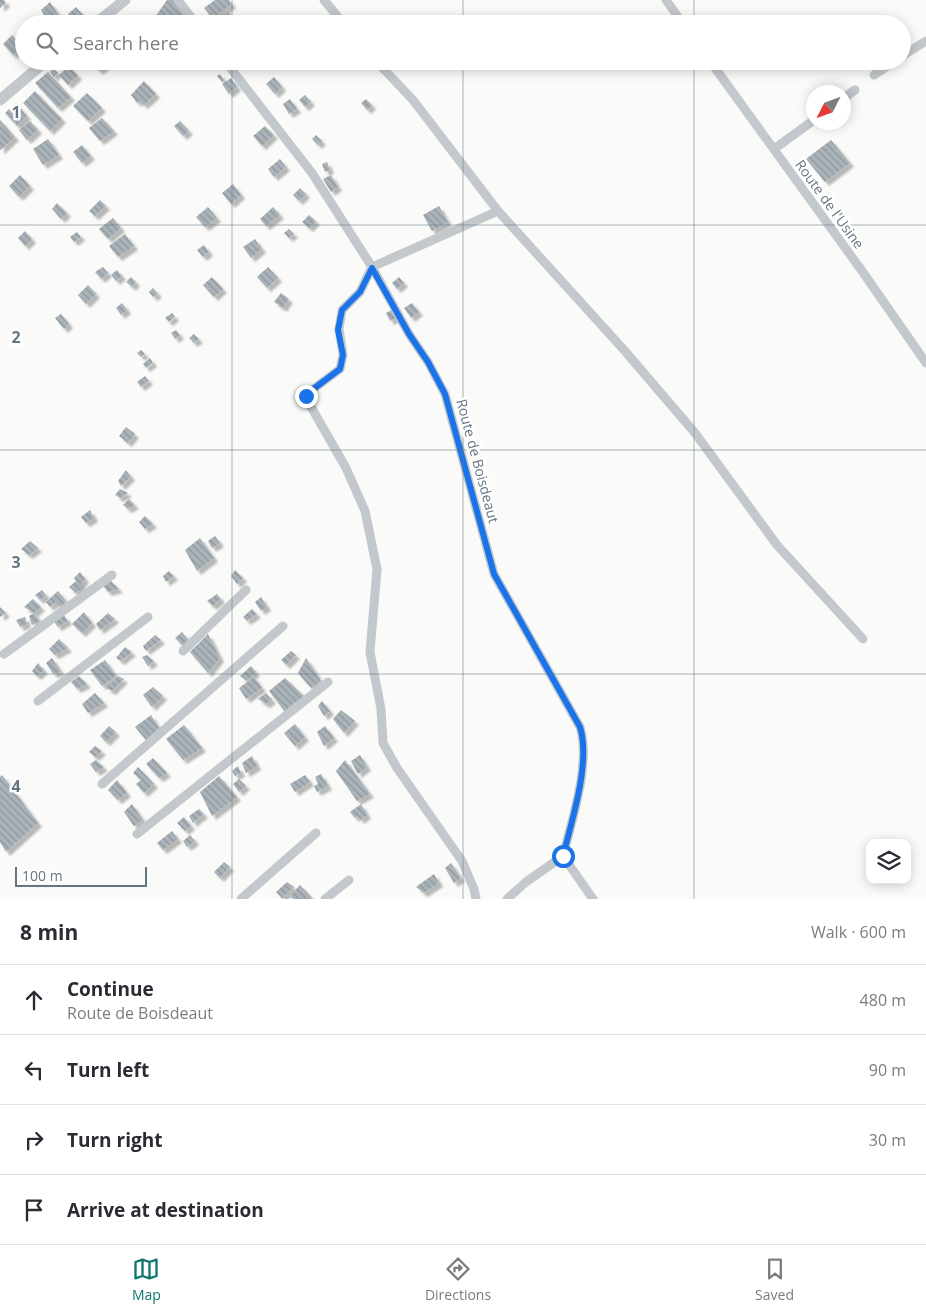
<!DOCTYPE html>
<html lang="en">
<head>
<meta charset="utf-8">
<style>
  body { margin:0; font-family:"Open Sans",sans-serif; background:#f2f2f3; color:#2b2b33 }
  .controls { position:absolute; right:15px; bottom:15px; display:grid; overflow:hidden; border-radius:10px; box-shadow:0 2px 12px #0003 }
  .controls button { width:45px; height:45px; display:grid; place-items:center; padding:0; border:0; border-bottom:1px solid #e1e1e2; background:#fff; color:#2b2b33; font:25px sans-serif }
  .compass { position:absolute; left:806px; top:85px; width:45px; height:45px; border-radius:50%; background:#fff; box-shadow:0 2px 12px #0003; rotate:228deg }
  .scale { position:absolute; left:15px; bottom:12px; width:132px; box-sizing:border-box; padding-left:5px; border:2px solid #657683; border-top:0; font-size:14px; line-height:18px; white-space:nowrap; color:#657683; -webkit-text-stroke:4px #fff; paint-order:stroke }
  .stop { position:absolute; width:15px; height:15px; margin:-11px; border:4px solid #1a73e8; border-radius:50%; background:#fff }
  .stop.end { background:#1a73e8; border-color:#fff; box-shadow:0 1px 5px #0008 }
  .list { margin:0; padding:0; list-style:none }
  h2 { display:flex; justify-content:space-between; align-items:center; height:65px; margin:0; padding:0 20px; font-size:21px }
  h2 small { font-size:16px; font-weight:400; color:#7c7c81 }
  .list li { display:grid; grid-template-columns:32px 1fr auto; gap:15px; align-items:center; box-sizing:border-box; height:70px; padding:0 20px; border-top:1px solid #e1e1e2 }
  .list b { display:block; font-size:19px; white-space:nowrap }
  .list p { margin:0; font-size:16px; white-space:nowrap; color:#7c7c81 }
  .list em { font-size:16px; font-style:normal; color:#7c7c81 }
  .icon { flex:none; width:28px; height:28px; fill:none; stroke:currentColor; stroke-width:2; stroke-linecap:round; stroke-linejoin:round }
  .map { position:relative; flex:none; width:926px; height:899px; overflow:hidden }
  .search { position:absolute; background:#fff; box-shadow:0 2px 12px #0003; left:15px; right:15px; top:15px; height:55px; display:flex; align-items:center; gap:12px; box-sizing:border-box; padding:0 18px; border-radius:28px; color:#7c7c81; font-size:19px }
  .sheet { height:345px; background:#fff }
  nav { display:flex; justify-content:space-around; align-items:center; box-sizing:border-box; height:70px; border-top:1px solid #e1e1e2; background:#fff; font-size:14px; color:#7c7c81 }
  nav a { display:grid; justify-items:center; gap:2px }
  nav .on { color:#0f766e }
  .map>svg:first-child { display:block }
  .building { fill:url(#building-back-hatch); filter:url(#shadow) }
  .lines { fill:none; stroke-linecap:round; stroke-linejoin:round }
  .minor { stroke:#c3c8cc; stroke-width:9 }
  .tertiary { stroke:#c3c8cc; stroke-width:11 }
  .route { stroke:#1a73e8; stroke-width:6 }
  .grid { fill:none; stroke:#657683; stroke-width:1; stroke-opacity:0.55 }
  .labels { text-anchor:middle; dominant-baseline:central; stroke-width:5; stroke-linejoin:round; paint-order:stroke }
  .street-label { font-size:14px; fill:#657683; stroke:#fff }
  .grid-label { font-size:16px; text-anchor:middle; font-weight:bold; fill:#657683; stroke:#fff; stroke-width:5; stroke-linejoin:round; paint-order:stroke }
</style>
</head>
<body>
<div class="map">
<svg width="926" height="899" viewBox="0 0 926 899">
  <defs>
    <pattern id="building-back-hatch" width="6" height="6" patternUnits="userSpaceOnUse" patternTransform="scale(1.25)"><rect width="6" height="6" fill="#aab3b9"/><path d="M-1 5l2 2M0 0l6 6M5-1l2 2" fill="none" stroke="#8e969c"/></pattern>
    <filter id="shadow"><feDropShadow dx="4" dy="4" stdDeviation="1" flood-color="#0004"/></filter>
  </defs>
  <rect width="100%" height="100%" fill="#fafaf8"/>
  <!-- building -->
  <path class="building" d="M0,0H4L6,3L0,8Z
    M167,0H173L191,24H150Z
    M215,0H229L232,4L219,14L218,13L219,14L213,19L204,8Z
    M50,2L62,20L56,24H50L41,10Z
    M76,7L83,15L75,22L68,14Z
    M228,11L233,17L227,23L222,17Z
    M362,16L368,24H360L357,20Z
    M221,17L226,24H216L214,22Z
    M12,35L22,46L13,55L3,44Z
    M96,61H104L107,64L99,71L93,64Z
    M111,61H121L116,66Z
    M192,61H202L196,66Z
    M69,66L78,76L68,85L59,75Z
    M53,68L58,73L54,77L50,72Z
    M48,72L71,97L58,108L35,83Z
    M220,74L224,80L222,82L217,76Z
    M274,77L282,87L275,94L266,84Z
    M231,78L237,87L229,94L222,84Z
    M144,81L156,94L144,105L139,101L137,103L131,95Z
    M35,91L62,119L50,131L23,103Z
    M87,93L102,108L88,121L73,106Z
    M305,95L311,102L305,107L299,100Z
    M290,99L297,109L289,114L283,104Z
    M366,99L372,105L367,110L361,103Z
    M16,103L27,116L17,126L5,113Z
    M102,118L114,131L100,141L89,128Z
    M0,120L15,137L1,150L0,149Z
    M30,121L38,130L27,140L19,130Z
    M180,121L189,131L183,136L174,126Z
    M265,126L274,135L262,146L253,136Z
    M316,135L322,141L318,145L312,139Z
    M48,139L59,155L43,165L33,149Z
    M831,140L850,163L825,182L806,159Z
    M82,145L91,156L82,163L73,152Z
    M280,159L286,167L274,177L268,169Z
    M327,162L330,170L325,172L322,164Z
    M20,175L30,186L19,197L9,186Z
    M331,175L338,187L331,192L323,179Z
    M233,184L241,195L231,204L222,193Z
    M300,188L306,194L299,201L293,195Z
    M100,200L106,206L95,216L89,211Z
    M57,203L67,213L61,219L52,209Z
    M439,206L448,222L432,231L423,215Z
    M208,207L217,218L205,227L196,217Z
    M273,207L280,215L266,226L260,219Z
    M309,215L316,221L309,228L302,222Z
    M113,218L121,228L108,239L99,229Z
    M289,229L294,234L289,238L284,233Z
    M25,231L32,239L25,246L18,238Z
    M77,232L81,237L74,242L70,237Z
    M125,234L134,246L118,257L109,246Z
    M255,239L262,249L251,258L243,247Z
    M204,245L209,252L203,257L197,250Z
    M103,267L108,273L101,279L95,272Z
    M268,267L278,278L267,288L257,277Z
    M117,270L122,276L116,281L111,275Z
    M131,277L136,282L132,287L126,282Z
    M212,277L223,289L214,297L203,285Z
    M399,277L404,283L397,289L392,283Z
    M88,285L96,294L86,304L78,295Z
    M153,288L158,294L153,297L149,292Z
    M281,293L289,299L283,308L274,302Z
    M122,303L127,310L121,315L116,308Z
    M412,303L419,312L411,318L404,308Z
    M394,309L398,317L390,321L386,313Z
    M172,313L175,317L169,322L165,318Z
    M61,314L69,324L64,329L55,318Z
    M176,330L180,335L175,339L171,333Z
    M194,334L199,339L194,343L189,338Z
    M141,350L145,354L141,357L137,353Z
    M150,358L153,363L146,368L143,364Z
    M145,376L149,381L141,387L137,382Z
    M126,427L135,434L128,443L119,436Z
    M126,470L131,477L121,486L118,481Z
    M120,489L128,493L120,498L115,495Z
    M129,499L135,505L128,509L123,505Z
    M90,510L94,518L86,523L81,517Z
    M145,516L153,524L145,529L139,522Z
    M215,536L220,543L212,548L208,541Z
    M200,538L214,558L197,571L185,550Z
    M30,541L38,548L29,555L21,549Z
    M235,570L243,578L237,584L231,576Z
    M169,571L174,576L166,582L163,576Z
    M80,572L85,579L81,584L85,588L76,593L69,587L76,581L74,578Z
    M111,581L119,589L108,592L103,586Z
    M42,590L46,595L40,600L35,595Z
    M58,591L66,601L60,607L56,602L50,607L46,602Z
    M217,594L221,599L213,606L207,601Z
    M261,597L267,607L261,611L255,602Z
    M33,599L41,607L34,613L24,607Z
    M0,607L6,613L0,617Z
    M252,609L257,614L247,621L243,617Z
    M84,612L92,623L82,633L72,624Z
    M34,613L40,621L32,625L29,616Z
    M108,613L115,619L100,630L96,624Z
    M64,615L68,621L58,627L54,622Z
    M25,617L27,624L20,627L16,620Z
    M182,632L190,642L184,647L175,638Z
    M208,634L220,658L208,673L190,652Z
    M155,635L161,640L146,651L143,646Z
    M59,639L68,648L55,655L49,649Z
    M125,647L132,652L121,661L116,658Z
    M291,651L296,655L286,665L281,660Z
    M147,655L154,661L148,666L142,657Z
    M52,658L61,672L53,674L46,663Z
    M306,658L321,681L311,688L298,673Z
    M105,660L116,676L102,686L90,670Z
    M38,663L44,670L37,676L32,671Z
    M251,666L256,672L247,681L240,676Z
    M79,676L87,684L77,689L71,682Z
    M118,676L124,679L112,691L106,688Z
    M254,677L262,688L246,699L239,688Z
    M285,678L305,697L285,712L269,691Z
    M153,687L163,696L152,707L143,695Z
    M95,693L104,703L88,713L82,704Z
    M266,693L272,700L266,704L258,699Z
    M322,701L330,711L324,716L318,706Z
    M341,710L355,721L344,733L333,719Z
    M151,715L159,728L146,740L135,727Z
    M295,724L305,737L295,746L284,733Z
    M184,725L202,748L183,760L166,739Z
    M109,726L116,732L106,742L100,736Z
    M325,726L334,738L324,746L317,732Z
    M95,746L102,751L95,757L89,752Z
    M360,755L367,767L358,774L351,761Z
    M252,756L257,766L246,773L242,763Z
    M153,758L167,773L159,778L146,764Z
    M96,760L104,767L96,772L90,764Z
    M345,760L370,794L357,801L336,771Z
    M238,766L241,773L235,776L232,771Z
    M138,767L154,784L144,793L136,784L141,780L133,773Z
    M321,774L328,786L317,792L314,786L318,784L315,777Z
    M2,775L38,823L6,852L0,842V777Z
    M305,775L310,782L295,792L290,784Z
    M219,776L237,797L212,816L200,792Z
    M239,779L246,786L239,792L233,784Z
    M117,780L127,793L118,800L108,790Z
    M132,804L143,820L134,826L124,812Z
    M361,804L367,815L360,820L358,816L355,818L350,812Z
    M199,809L204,814L193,823L189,816Z
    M184,817L191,826L185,831L177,823Z
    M172,831L178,839L163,850L157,843Z
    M190,835L195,841L187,847L183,841Z
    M224,862L230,867L220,878L214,872Z
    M451,863L461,878L454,883L445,868Z
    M434,874L439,883L424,893L416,887Z
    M287,882L294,887L282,898L276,892Z
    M300,885L312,898L311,899H293L290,896Z"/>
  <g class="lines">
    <!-- minor -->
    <path class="minor" d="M178,0L196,24
      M324,0L344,24
      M666,0L683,24
      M902,56L926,41
      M225,61L312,173L372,267L409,334L428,362L445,394L494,574L580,727C591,763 572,820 563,856L593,899
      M376,61L413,100L498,211L624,350L695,433L777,545L863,639
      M710,61L862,271L926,363
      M874,75L895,61
      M844,98L855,90
      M774,149L814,120
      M183,651L246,590
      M4,654L112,575
      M38,701L148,617
      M102,784L283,626
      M137,834L328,682
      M241,899L316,833
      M325,899L349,880
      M476,899L474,889L462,861L397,768L383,743L381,709L370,652L377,569L365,511L346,468L306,398L308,393L340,369L343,355L339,329L342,310L360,292L372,267L498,211
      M507,899L526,882L563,856"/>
    <!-- tertiary -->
    <path class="tertiary" d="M95,24L125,0
      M0,100L46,61"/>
  </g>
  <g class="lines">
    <!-- route -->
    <path class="route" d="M306,396L308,393L340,369L343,355L338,330L342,310L360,292L372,268L409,334L428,362L445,394L494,574L580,727C591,762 572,820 563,856"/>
  </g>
  <!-- grid -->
  <path class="grid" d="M232,0V24M463,0V24M694,0V24M232,61V899M463,61V899M694,61V899M0,225H926M0,450H926M0,674H926"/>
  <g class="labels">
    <!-- street labels -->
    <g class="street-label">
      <text transform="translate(830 204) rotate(54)">Route de l'Usine</text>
      <text transform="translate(478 461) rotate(75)">Route de Boisdeaut</text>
    </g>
  </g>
  <g class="grid-label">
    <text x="16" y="118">1</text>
    <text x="16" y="343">2</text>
    <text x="16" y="568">3</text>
    <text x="16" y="792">4</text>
  </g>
</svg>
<div class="controls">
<button><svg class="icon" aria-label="layers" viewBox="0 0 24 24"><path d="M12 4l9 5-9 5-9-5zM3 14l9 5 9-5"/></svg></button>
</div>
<svg class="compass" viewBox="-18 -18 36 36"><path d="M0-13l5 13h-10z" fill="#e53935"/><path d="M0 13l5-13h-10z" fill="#7c7c81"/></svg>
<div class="scale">100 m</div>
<div class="stop" style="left:563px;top:856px"></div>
<div class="stop end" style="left:306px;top:396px"></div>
<div class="search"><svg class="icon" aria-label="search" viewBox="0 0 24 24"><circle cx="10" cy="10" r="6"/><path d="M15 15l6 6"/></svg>Search here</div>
</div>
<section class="sheet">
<h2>8 min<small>Walk · 600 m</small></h2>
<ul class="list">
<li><svg class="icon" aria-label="ahead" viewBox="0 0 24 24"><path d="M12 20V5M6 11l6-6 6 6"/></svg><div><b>Continue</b><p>Route de Boisdeaut</p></div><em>480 m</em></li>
<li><svg class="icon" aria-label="left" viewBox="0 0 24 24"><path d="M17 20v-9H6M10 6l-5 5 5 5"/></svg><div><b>Turn left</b></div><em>90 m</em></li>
<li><svg class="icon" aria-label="right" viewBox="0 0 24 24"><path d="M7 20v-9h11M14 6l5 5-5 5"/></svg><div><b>Turn right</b></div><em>30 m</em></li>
<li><svg class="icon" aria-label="arrive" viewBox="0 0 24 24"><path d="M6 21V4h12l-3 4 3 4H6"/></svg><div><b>Arrive at destination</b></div></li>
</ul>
</section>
<nav>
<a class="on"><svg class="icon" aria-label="map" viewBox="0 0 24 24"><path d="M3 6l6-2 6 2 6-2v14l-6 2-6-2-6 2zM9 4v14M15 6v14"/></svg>Map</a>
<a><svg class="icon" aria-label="directions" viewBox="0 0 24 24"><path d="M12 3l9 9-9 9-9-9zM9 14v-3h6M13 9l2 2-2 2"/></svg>Directions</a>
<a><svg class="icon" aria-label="saved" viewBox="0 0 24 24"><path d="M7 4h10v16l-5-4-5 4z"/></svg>Saved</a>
</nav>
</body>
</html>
